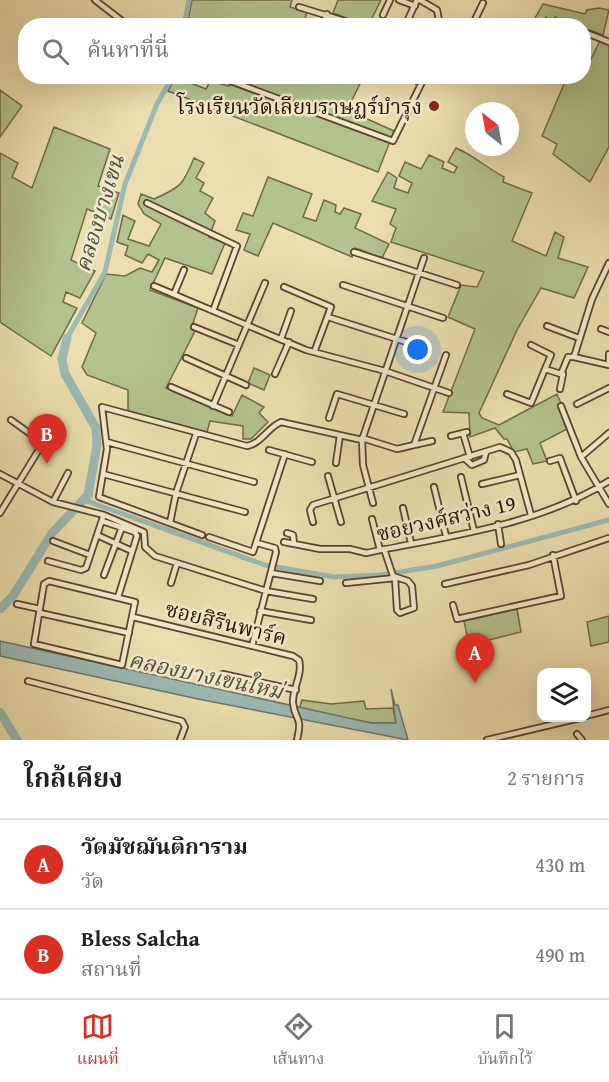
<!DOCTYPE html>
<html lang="th">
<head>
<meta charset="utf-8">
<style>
  body { margin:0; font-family:"Gentium Book Plus","Noto Serif Thai",serif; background:#f6f6f6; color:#202124 }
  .controls { position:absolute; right:18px; bottom:18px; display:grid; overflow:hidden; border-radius:12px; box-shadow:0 6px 24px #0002 }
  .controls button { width:54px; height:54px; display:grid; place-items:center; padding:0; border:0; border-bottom:2px solid #e0e0e0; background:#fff; color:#202124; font:30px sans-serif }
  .compass { position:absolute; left:465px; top:102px; width:54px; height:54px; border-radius:50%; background:#fff; box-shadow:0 6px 24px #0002; rotate:329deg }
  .you { position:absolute; left:418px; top:350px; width:21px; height:21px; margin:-15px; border:4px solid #fff; border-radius:50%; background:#1a73e8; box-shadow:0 0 0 9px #1a73e833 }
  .badge { display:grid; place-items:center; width:39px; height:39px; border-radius:50%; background:#d93025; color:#fff; font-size:20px; font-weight:700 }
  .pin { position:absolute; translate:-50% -50px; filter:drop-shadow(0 2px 3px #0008) }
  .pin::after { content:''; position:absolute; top:32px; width:21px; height:18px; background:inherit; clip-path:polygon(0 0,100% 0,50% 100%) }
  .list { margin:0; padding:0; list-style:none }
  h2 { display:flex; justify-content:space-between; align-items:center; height:78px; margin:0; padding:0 24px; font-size:26px }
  h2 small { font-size:20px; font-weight:400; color:#757577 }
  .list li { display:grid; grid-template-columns:39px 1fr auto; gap:18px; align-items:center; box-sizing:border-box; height:90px; padding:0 24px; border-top:2px solid #e0e0e0 }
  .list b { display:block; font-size:22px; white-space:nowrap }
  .list p { margin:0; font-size:20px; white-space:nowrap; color:#757577 }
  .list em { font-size:20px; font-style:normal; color:#757577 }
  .icon { flex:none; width:33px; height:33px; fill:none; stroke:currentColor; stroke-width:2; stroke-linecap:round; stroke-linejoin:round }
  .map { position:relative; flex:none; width:609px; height:740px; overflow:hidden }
  .search { position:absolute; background:#fff; box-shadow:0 6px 24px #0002; left:18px; right:18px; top:18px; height:66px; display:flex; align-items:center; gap:15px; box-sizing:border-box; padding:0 21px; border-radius:24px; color:#757577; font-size:22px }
  .sheet { height:258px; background:#fff }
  nav { display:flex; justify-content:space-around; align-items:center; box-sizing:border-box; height:84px; border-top:2px solid #e0e0e0; background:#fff; font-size:16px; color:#757577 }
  nav a { display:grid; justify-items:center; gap:3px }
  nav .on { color:#d93025 }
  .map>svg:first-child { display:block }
  .green { fill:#b4c28d; stroke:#6f6a46; stroke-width:1.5 }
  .water { fill:#9cbab4; stroke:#6e766c; stroke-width:1.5 }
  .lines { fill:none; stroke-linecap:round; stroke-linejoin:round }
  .canal { stroke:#9cbab4; stroke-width:5 }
  .river { stroke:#9cbab4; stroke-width:9 }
  .minor-casing { stroke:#5a442c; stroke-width:8 }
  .minor { stroke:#f3eacb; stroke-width:4.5 }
  .poi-dot { fill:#8f2418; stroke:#f3eacb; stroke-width:2 }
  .labels { text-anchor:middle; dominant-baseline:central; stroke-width:5; stroke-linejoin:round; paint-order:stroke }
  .poi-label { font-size:21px; fill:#2a1100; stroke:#f3eacb; text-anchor:end }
  .street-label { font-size:21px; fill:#2a1100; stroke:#f3eacb }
  .water-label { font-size:22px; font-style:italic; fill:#524c3f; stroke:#f3eacb }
</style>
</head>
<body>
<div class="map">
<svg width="609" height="740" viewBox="0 0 609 740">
  <rect width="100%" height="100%" fill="#ecdfaf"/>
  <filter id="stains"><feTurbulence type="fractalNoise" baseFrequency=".00333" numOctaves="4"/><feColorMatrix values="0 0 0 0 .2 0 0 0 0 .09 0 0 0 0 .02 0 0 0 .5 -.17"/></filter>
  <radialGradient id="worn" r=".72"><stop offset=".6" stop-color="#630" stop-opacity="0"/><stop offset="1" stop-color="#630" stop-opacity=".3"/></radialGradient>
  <!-- green -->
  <path class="green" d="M192,0H292L290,7L307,12L303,25H187Z
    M338,0H381L368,26L333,13Z
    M543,4L585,14L587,10L599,8L609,10L603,35C586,28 571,27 555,17L553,22L546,17L541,25H531Z
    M600,41L609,44V147L590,182L553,154L557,144L542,136L567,77L584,76V60L589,63Z
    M175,77L206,89L210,81L229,86L233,77H337L360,84L347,110L394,131L378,172L168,91Z
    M0,90L22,106L0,137Z
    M54,127L110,149L98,186L119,193L111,219L87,209L71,260L95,271L80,298L66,292L63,302L77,308L51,356L0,322V153L18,163L12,177L32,188Z
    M456,148C473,155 487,168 504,177L503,182L532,193L512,241L546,256L555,232L564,237L558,258L588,267L574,298L541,288L517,330L479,413L482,418L499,425L557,394L571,427L540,443L547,461L533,464L527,449L514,452L507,439H504L495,428L470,437L469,413L443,412L475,329L448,317L461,285L477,287L484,272L391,242L396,228L390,224L396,209L372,201L388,172L397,178L394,188L408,193L412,183L399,176L405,162L421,169L429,155L444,162L442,168L454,173L457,167L448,162Z
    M194,158L204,163L196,178L204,183L200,191L213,198L205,213L215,221L209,237L225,243L212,274L165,258L150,290L198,308L191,329L195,331L166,388L232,416L242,395L264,407L259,413L268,422L251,439H243V426L210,421L207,432L128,411V390L87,375L82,367L96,333L82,323L106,274L125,276L140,268L152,272L159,260L148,254L142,263L125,255L128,246L117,242L123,215L135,221L128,239L149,246L161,224L144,214L138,204L141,194L154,199C181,187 183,185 194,158Z
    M268,177L312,194L303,217L316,221L324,200L336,205L335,212L340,214L344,208L361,214L355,228L389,244L382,258L355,248L352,257L273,223L258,256L244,250L250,234L236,230L243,213L253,216Z
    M254,368L270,375L264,390L248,383Z
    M517,609L521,632L469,645L464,621Z
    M609,616V642L591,646L587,622Z
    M302,700L331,704L364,701L366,709L393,708L396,723H371L299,709Z"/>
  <!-- water -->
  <path class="water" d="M0,641L371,723H396L391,689L395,705H398L408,740L198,699L0,656Z"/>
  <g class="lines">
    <!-- canal -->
    <path class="canal" d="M184,26L189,0
      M67,338L105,272L125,184L157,104L173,76
      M84,500L265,565L334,577L381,575L437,566L609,520"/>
    <!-- river -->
    <path class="river" d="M0,609L13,596L52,533L88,495L97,445L96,428L65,374L62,359L67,338
      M0,712L17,740"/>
    <defs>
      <path id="minor" d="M95,0L126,24
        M399,0L415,6
        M420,0L437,10L440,26
        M299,7L361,26
        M383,15L390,0
        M323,26L327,14
        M405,26L417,0
        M472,26L483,3
        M584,32L609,42
        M217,76L393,141L425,76
        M406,76L421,83
        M147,203L237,246L213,311
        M354,252L457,285
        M343,285L443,318
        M154,286L306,350L385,371L449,393
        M284,287L331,307L315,350
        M174,294L184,270
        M331,318L428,349
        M547,326L579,338
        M194,327L239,345
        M601,329L609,332
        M281,339L291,311
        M531,345L551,355L545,369L561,374L568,357H574
        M609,354V365
        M186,358L246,385
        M609,365L574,357L592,299L609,263
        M275,374L289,342
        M171,387L229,412
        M560,389L563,374
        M507,394L531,403L545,369
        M577,404L609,388
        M213,406L265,283
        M561,406L581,457L609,504
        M329,418L337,394L404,414
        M463,433L470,457
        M451,436L467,432
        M362,438L397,449L414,445L446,355
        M107,442L254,482
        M414,445L432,441
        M269,450L312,462
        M581,457L609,433
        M464,458L472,465L484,460L486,452
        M550,461L560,458L576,501
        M336,463L340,435
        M0,474L53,502L104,515L144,532L145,547L155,556L266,591L313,599
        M103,474L245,512
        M328,476L341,522
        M461,477L474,531
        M482,484L520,475
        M434,487L446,536
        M53,502L68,473
        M373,503L363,465L362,440L424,258
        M403,508L411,543
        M0,513L43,443L11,420
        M372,519L380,550
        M105,522L135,532L137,536L118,597
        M313,522L310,510L313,505L500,447L511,452L516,460L531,515
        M170,523L176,493L196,434
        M498,524L501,544
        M287,533L293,535L294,544
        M97,535L132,551
        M202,535L99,497L107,449L102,407L247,446C262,443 267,428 281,422L362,440
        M209,537L253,552L285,454
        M53,541L90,555
        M284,542L320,549H350L366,553C448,536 537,526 609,481
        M48,561L81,570L86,568L103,517
        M271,573L320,581
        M104,575L122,527
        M49,581L135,602L122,665L34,644L44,584Z
        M171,583L177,563
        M346,583L395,578L397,610L400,613L414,608L412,586L408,581L393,576L384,549
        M445,584L529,565L609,538
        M17,604L40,609
        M453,605L457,619L561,596L553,555
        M260,611L311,620
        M40,613L129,633
        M133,617L293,656L299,660C303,675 292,689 293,703C295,722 303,714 297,740
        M252,646L276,552L275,548L257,543
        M223,674L296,690
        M28,681L182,721L185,727L180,740
        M586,716L609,710
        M577,734L582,740
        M487,740L580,718"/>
    </defs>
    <!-- minor casing -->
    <use href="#minor" class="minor-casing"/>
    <!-- minor -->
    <use href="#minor" class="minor"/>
  </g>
  <!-- markers -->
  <circle class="poi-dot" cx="434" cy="106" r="6"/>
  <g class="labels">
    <!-- poi labels -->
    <g class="poi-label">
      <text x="422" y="106">โรงเรียนวัดเลียบราษฏร์บำรุง</text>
    </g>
    <!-- street labels -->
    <g class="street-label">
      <text transform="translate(446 518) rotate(-13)">ซอยวงศ์สว่าง 19</text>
      <text transform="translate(226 623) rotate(14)">ซอยสิรีนพาร์ค</text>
    </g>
    <!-- water labels -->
    <g class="water-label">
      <text transform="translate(99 213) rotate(-73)">คลองบางเขน</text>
      <text transform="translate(206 675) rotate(12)">คลองบางเขนใหม่</text>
    </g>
  </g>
  <rect width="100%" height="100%" filter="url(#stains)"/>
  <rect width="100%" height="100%" fill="url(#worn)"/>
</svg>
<div class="controls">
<button><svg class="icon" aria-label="layers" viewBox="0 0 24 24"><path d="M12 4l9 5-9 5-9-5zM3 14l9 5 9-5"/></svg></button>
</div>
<svg class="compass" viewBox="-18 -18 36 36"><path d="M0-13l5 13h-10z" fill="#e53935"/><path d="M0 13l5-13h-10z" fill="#757577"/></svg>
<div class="you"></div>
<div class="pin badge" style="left:475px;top:683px">A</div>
<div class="pin badge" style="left:47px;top:464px">B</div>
<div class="search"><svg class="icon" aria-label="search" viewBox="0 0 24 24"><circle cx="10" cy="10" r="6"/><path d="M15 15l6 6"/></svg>ค้นหาที่นี่</div>
</div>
<section class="sheet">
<h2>ใกล้เคียง<small>2 รายการ</small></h2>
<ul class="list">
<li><span class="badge">A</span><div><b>วัดมัชฌันติการาม</b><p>วัด</p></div><em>430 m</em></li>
<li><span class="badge">B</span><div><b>Bless Salcha</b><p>สถานที่</p></div><em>490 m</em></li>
</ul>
</section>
<nav>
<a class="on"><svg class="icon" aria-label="map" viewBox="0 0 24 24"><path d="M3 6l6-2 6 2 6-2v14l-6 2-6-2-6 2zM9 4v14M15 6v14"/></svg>แผนที่</a>
<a><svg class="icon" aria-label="directions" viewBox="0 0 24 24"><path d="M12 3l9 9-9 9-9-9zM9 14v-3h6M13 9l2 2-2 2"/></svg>เส้นทาง</a>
<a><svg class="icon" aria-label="saved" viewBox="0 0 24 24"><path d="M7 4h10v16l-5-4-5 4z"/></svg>บันทึกไว้</a>
</nav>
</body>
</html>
